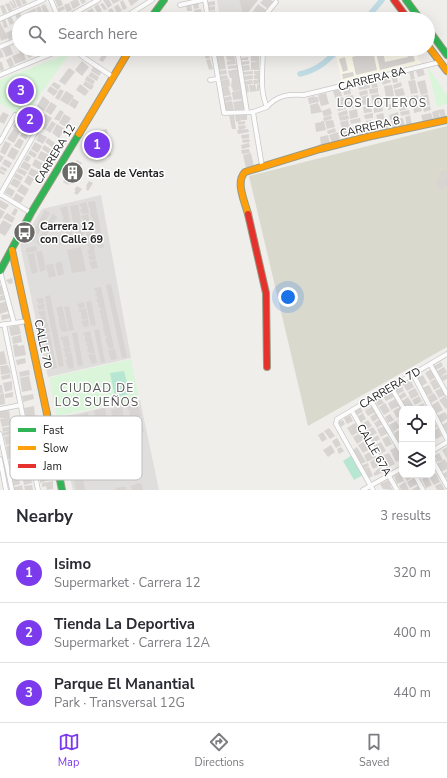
<!DOCTYPE html>
<html lang="en">
<head>
<meta charset="utf-8">
<style>
  body { margin:0; font-family:"Nunito Sans",sans-serif; background:#f7f7f7; color:#2b2b33 }
  .controls { position:absolute; right:12px; bottom:12px; display:grid; overflow:hidden; border-radius:8px; box-shadow:0 4px 16px #0002 }
  .controls button { width:36px; height:36px; display:grid; place-items:center; padding:0; border:0; border-bottom:1px solid #e1e1e2; background:#fff; color:#2b2b33; font:20px sans-serif }
  .you { position:absolute; left:288px; top:297px; width:14px; height:14px; margin:-10px; border:3px solid #fff; border-radius:50%; background:#1a73e8; box-shadow:0 0 0 6px #1a73e833 }
  .badge { display:grid; place-items:center; width:26px; height:26px; border-radius:50%; background:#7c3aed; color:#fff; font-size:13px; font-weight:700 }
  .pin { position:absolute; translate:-50% -50%; border:2px solid #fff; box-shadow:0 1px 4px #0006 }
  .list { margin:0; padding:0; list-style:none }
  h2 { display:flex; justify-content:space-between; align-items:center; height:52px; margin:0; padding:0 16px; font-size:17px }
  h2 small { font-size:13px; font-weight:400; color:#7c7c81 }
  .list li { display:grid; grid-template-columns:26px 1fr auto; gap:12px; align-items:center; box-sizing:border-box; height:60px; padding:0 16px; border-top:1px solid #e1e1e2 }
  .list b { display:block; font-size:15px; white-space:nowrap }
  .list p { margin:0; font-size:13px; white-space:nowrap; color:#7c7c81 }
  .list em { font-size:13px; font-style:normal; color:#7c7c81 }
  .icon { flex:none; width:22px; height:22px; fill:none; stroke:currentColor; stroke-width:2; stroke-linecap:round; stroke-linejoin:round }
  .map { position:relative; flex:none; width:447px; height:490px; overflow:hidden }
  .search { position:absolute; background:#fff; box-shadow:0 4px 16px #0002; left:12px; right:12px; top:12px; height:44px; display:flex; align-items:center; gap:10px; box-sizing:border-box; padding:0 14px; border-radius:22px; color:#7c7c81; font-size:15px }
  .sheet { height:232px; background:#fff }
  nav { display:flex; justify-content:space-around; align-items:center; box-sizing:border-box; height:56px; border-top:1px solid #e1e1e2; background:#fff; font-size:11px; color:#7c7c81 }
  nav a { display:grid; justify-items:center; gap:2px }
  nav .on { color:#7c3aed }
  .map>svg:first-child { display:block }
  .residential { fill:#dfdedc }
  .education { fill:#f8f7e8 }
  .construction { fill:#d9d9cd }
  .park { fill:#daf5da }
  .pitch { fill:#b7e6d2 }
  .parking { fill:#e0dfde }
  .lines { fill:none; stroke-linecap:round; stroke-linejoin:round }
  .canal { stroke:#bfdbe3; stroke-width:5.5 }
  .building { fill:#d7d4d2; fill-rule:evenodd }
  .street-casing { stroke:#c9c8c7; stroke-width:5.5 }
  .fast-casing { stroke:#999a82; stroke-width:8 }
  .slow-casing { stroke:#999a82; stroke-width:8 }
  .jam-casing { stroke:#999a82; stroke-width:8 }
  .street { stroke:#fdfcfc; stroke-width:4 }
  .fast { stroke:#30b455; stroke-width:6 }
  .slow { stroke:#ff9f0a; stroke-width:6 }
  .jam { stroke:#e5322d; stroke-width:6 }
  .labels { text-anchor:middle; dominant-baseline:central; stroke-width:3; stroke-linejoin:round; paint-order:stroke }
  .street-label { font-size:11px; fill:#222; stroke:#fff }
  .poi-label { font-size:11px; font-weight:bold; fill:#222; stroke:#fff; text-anchor:start }
  .neighbourhood-label { font-size:12px; letter-spacing:1px; fill:#555; stroke:#fff }
  .key { fill:#fff; stroke:#bdbdbd; stroke-width:1 }
  .key-label { font-size:11px; fill:#222 }
</style>
</head>
<body>
<div class="map">
<svg width="447" height="490" viewBox="0 0 447 490">
  <rect width="100%" height="100%" fill="#f0eeeb"/>
  <!-- residential -->
  <path class="residential" d="M101,195L131,358L48,377L20,245L42,209Z
    M140,400L159,490H73L56,418Z"/>
  <!-- education -->
  <path class="education" d="M343,49H412L422,64L342,82L336,56Z"/>
  <!-- construction -->
  <path class="construction" d="M447,126V347L308,426L249,176Z"/>
  <!-- park -->
  <path class="park" d="M70,53L23,118L0,103V80Z
    M427,66L447,95V104L437,107Z
    M131,359L139,399L57,416L49,378Z"/>
  <!-- pitch -->
  <path class="pitch" d="M124,371L130,394L115,397L110,373Z
    M352,455L363,475L354,480L343,461Z"/>
  <!-- parking -->
  <path class="parking" d="M217,0H239L244,18L243,19H220Z"/>
  <g class="lines">
    <!-- canal -->
    <path class="canal" d="M366,19L382,0
      M300,74C318,70 327,61 339,49"/>
  </g>
  <!-- building -->
  <path class="building" d="M12,0H14L17,7L15,8Z
    M15,0H20L22,6L18,7Z
    M21,0H25L27,3L23,5Z
    M55,0H61L63,5L58,7Z
    M74,0H78L80,5L73,9L70,2Z
    M80,0H85L86,2L82,4Z
    M103,0H109L112,5L108,8Z
    M111,0H121L113,4Z
    M123,0L127,8L123,10L120,2Z
    M128,0H139L131,6Z
    M239,0H258L244,18Z
    M263,0H271L274,2L272,5L271,4L267,8L260,3Z
    M9,1H11L15,8L13,9Z
    M215,1V5L208,6L207,2Z
    M198,2L199,8L194,9L193,3Z
    M9,3L13,11L9,12L5,4Z
    M69,3L72,10L67,12L64,5Z
    M103,3L107,9L104,10L100,4Z
    M191,3L192,11H187L186,4Z
    M45,4L49,12L51,19H46L41,6Z
    M98,4L102,11L98,13L94,7Z
    M118,4L122,11L117,13L114,7Z
    M258,4L266,10L261,17L253,11Z
    M4,5L7,13L3,14L0,6Z
    M40,6L43,14L39,16L36,8Z
    M64,6L65,9L59,12L58,8Z
    M215,6V10L208,11L207,7Z
    M35,8L38,16L34,17L31,10Z
    M92,8L96,15L90,17L87,11Z
    M112,8L115,14L112,16L108,10Z
    M201,9L202,14L195,15L194,10Z
    M31,10L34,18L19,19V33L16,25L19,24L15,14L20,12L21,16Z
    M215,11L217,19H209L208,12Z
    M252,11L260,17L259,19H246Z
    M85,12L89,18L83,19L80,14Z
    M44,15L45,19H41L40,17Z
    M79,15L81,19H72Z
    M98,15L100,19H91Z
    M11,16L14,23L10,25L7,18Z
    M5,19L8,27L4,28L2,21Z
    M0,22L8,38L1,41L0,37Z
    M14,29L17,35L9,40L6,33Z
    M10,46L13,54L6,57L2,49Z
    M19,46V49H30L23,52L26,60L15,64L12,56L20,53L17,47Z
    M32,49H36L38,53L29,58L26,52Z
    M39,49H48L40,52Z
    M106,49L110,51L103,62L99,60Z
    M240,49H248V52H240Z
    M391,49L412,50L415,61L380,70L376,52ZM406,51L408,57L385,62L384,56Z
    M1,50L4,57L0,58V51Z
    M234,50V54L226,55V51Z
    M208,51L210,58L206,59L203,52Z
    M373,51L377,70L356,75L352,57Z
    M223,52L226,69L218,70L215,53Z
    M248,52V55L241,56L240,53Z
    M259,52V61H251V53Z
    M234,55L236,64L227,65V61L233,60H227L226,56Z
    M11,57L14,65L10,68L6,60Z
    M248,57V60H241V58Z
    M345,57L348,70L343,72L339,59Z
    M210,59L213,69L209,70L206,60Z
    M82,61L89,67L82,76L75,70Z
    M249,61V64L241,65V62Z
    M259,61V70H254L253,69V70H251V62Z
    M0,62H2L4,70L0,71Z
    M237,65L238,68L228,69V66Z
    M249,65L250,70L242,71V66Z
    M93,67L102,72L99,76L91,71Z
    M69,68L75,72L65,85L59,81Z
    M238,69L240,81L234,82L240,81L241,86L231,87L232,78H230L228,71Z
    M423,69L425,75L418,77L416,71Z
    M226,70L227,74L219,75L218,71Z
    M413,70L415,79L411,80L409,71Z
    M253,71V74L243,75V72Z
    M254,71H259L260,79H254V75L257,74H254Z
    M91,72L99,77L97,81L88,76Z
    M353,72L354,76L343,79L342,74Z
    M396,74L398,82L393,83L391,75Z
    M227,75L228,79L221,80L220,76Z
    M253,75V79L244,80V76Z
    M87,76L95,81L93,85L85,80Z
    M389,76L391,82L383,85L381,79Z
    M229,79L230,86L220,87L219,81Z
    M261,79V83L255,84L257,91L250,92L249,85H254L253,80Z
    M252,80L253,84L245,85V81Z
    M415,80L418,93L411,94L408,81Z
    M425,80L428,93L421,95L417,82Z
    M85,81L94,86L91,90L83,85Z
    M376,81L378,87L372,88L371,82Z
    M54,82L61,86L58,90L51,85Z
    M369,82L370,88L359,90L358,84Z
    M401,82L402,86L394,89L393,85Z
    M80,84L89,91L85,96L76,90Z
    M257,84L260,85L259,91H257Z
    M248,85L249,92L246,93L245,86Z
    M392,85L394,96L386,98L384,86Z
    M50,86L58,91L54,96L47,91Z
    M228,86L231,95L221,97L220,88Z
    M240,86L241,90L233,91L232,87Z
    M350,87L351,94L344,95L343,89Z
    M378,88V93L370,94L369,89Z
    M403,88L405,95L396,97L394,90Z
    M60,89L64,91L59,100L55,98Z
    M340,89L342,96L335,98L333,91Z
    M241,90L243,99L233,100L232,92Z
    M367,90L368,94L360,96L359,92Z
    M66,91L74,96L68,105L60,100Z
    M326,93L329,104L321,106L318,95Z
    M379,94L380,103L373,104L371,95Z
    M428,94L430,105L423,106L420,96Z
    M353,95L354,99L347,100L346,96Z
    M368,95L370,104L362,105L360,97Z
    M418,95L419,102L413,104L411,96Z
    M43,96L50,102L44,111L37,106Z
    M231,96L232,100L222,102V98Z
    M314,96L315,97H318L319,102L309,104L308,98Z
    M343,97L345,102L337,104L336,99Z
    M405,97L406,100L397,102L396,99Z
    M73,98L79,102L75,109L69,105Z
    M243,100L245,109L235,111L233,102Z
    M354,100L355,107L348,109L347,102Z
    M232,101L234,110H226L224,102Z
    M407,101L408,109L400,111L398,104Z
    M51,102L57,106L51,115L45,111Z
    M344,102L346,109L338,111L336,105Z
    M318,103L322,112L311,114L310,105Z
    M396,103L397,108L388,110L387,105Z
    M421,103L422,111L414,113L413,105Z
    M382,104L383,111L374,113L373,105Z
    M371,106L372,112L364,113L363,107Z
    M430,106L431,110L424,112L423,108Z
    M330,108L332,114L324,117L322,111Z
    M36,109L42,113L39,118L32,114Z
    M357,109L358,117L350,119L349,111Z
    M444,109L446,117L441,118L438,110Z
    M60,110L64,112L59,121L54,119Z
    M347,110L348,114L339,117L338,113Z
    M409,110L410,114L401,116L400,112Z
    M438,110L440,118L434,120L432,112Z
    M3,112L9,115L4,124L0,122V117Z
    M398,112L399,117L390,120L389,115Z
    M247,113V120H241L240,116L241,121L236,122L235,115Z
    M373,113V118L365,119L364,115Z
    M383,113L385,119L378,121L376,115Z
    M431,113L433,119L423,122L421,115Z
    M31,114L39,119L35,125L28,120Z
    M45,114L52,118L45,130L37,125Z
    M64,114L71,118L66,127L59,123Z
    M234,115L236,129H232L229,116Z
    M331,115L332,119L324,121L323,118Z
    M348,115L349,119L340,121L339,117Z
    M410,115L412,125L407,126L405,117Z
    M360,118L361,122L351,124L350,120Z
    M403,118L405,126L399,128L397,119Z
    M17,120L25,124L21,131L13,127Z
    M333,120L335,127L327,129L325,121Z
    M348,120L350,127L342,129L340,122Z
    M371,120L373,132L368,133L366,121Z
    M396,120L397,128L392,129L391,121Z
    M52,121L56,124L50,133L46,130Z
    M245,121V124L238,125V122Z
    M321,121H324L326,130L316,132L315,123L322,122Z
    M386,121L388,130L382,132L380,122Z
    M378,123L379,132L374,133L372,124Z
    M57,124L65,129L59,138L52,133Z
    M245,125L246,128L239,130L238,126Z
    M358,125L360,134L355,135L353,127Z
    M26,126L32,129L29,134L23,131Z
    M14,128L20,132L14,143L7,139Z
    M335,128L336,132L328,134L327,131Z
    M107,129L111,156L95,159L90,132Z
    M248,129L249,132L238,134L237,130Z
    M348,130L350,139L345,140L343,132Z
    M22,132L28,136L26,140L20,136Z
    M338,132L340,141L332,144L329,135Z
    M40,134L47,137L43,144L36,140Z
    M249,134V138L242,139L241,135Z
    M328,135L330,143L321,145L320,137Z
    M19,138L24,141L20,149L14,146Z
    M48,138L56,144L53,148L45,142Z
    M249,139L250,142L243,143L242,140Z
    M5,141L11,144L5,155L0,152Z
    M35,142L42,146L38,153L31,149Z
    M249,143L250,147L242,149L241,145Z
    M44,145L52,150L49,154L42,149Z
    M12,147L19,151L14,160L7,156Z
    M249,149L250,153L242,154L241,150Z
    M30,150L37,154L35,158L28,154Z
    M41,151L49,155L45,162L37,158Z
    M251,153L253,162L245,164L243,155Z
    M0,155L4,157L1,162H0Z
    M27,155L31,157L28,162L24,160Z
    M5,159L12,163L9,168L2,164Z
    M35,159L44,164L40,170L32,165Z
    M77,160L82,163L68,185L63,182Z
    M24,161L31,165L28,171L20,167Z
    M253,162L254,167L246,168L245,164Z
    M1,166L7,169L6,172L0,169Z
    M19,168L27,172L25,176L17,172Z
    M31,168L39,172L36,178L28,174Z
    M0,170L5,173L4,175L0,173Z
    M446,170L447,175L440,177L439,173Z
    M16,173L23,177L21,181L14,177Z
    M28,175L34,179L30,186L24,182Z
    M447,176V187L439,190L436,180Z
    M14,178L21,182L17,188L10,184Z
    M89,181L93,183L88,191L86,189L87,187L86,186Z
    M21,184L29,189L25,196L17,191Z
    M77,186L82,189L77,195L74,193L76,191L74,190Z
    M8,187L15,191L12,197L5,193Z
    M16,193L24,198L21,203L13,199Z
    M0,200L9,205L5,210L0,207Z
    M95,201L104,247L99,248L98,246L97,247L96,240L97,239L96,236L95,237L94,227H93L92,220H93V217L91,218L90,208H89L88,202Z
    M86,202L89,213L83,214L80,210L82,209L81,206H80L79,204Z
    M78,205L85,240L77,242L70,206Z
    M67,206L74,243L68,244L66,238L67,237V235L64,231L66,230L63,225H65L62,219H64L60,208Z
    M15,208L18,210L15,216L11,214Z
    M0,209L5,212L1,219L0,218Z
    M45,210L50,213L34,241L29,239Z
    M7,213L15,218L12,223L3,218Z
    M53,214L57,217L41,245L36,243Z
    M88,214L95,247L94,248L95,254L89,255L87,250L90,249L87,244H89L88,240L87,241L86,238H88L87,235H86V229H84V224H83V218H82L81,216Z
    M3,220L12,225L5,236L0,233V225Z
    M59,237L61,244L54,245L53,238Z
    M36,246L37,251L26,253V248Z
    M81,247L86,271L72,273L67,250Z
    M42,251L46,270L40,272L36,252Z
    M34,253L38,272L32,274L27,254Z
    M95,254L96,259L90,261L88,256Z
    M96,260L98,268L92,269L89,262Z
    M62,262L64,274L58,276L55,263Z
    M53,264L56,276L49,278L46,265Z
    M12,278L13,283L9,284L6,280Z
    M3,284L5,294L0,295V286Z
    M111,284L127,357L122,358L106,285Z
    M101,287L114,348L109,349L105,339L107,338L106,335L105,336L104,330H103V328L104,327L102,322H103L102,319H101V313H100L99,311H101L100,307L99,308L98,302H97L96,300L98,299L97,296L96,297L95,294H97L96,291H95L94,288Z
    M4,295L5,300L0,301V296Z
    M50,295L64,366L59,367L46,303H48L46,302L45,297Z
    M43,298L44,303L39,304L36,299Z
    M7,301L9,311L0,314V303Z
    M91,301L96,325L91,326L86,302Z
    M84,302L85,307L80,309L77,304Z
    M44,304L45,309L39,310L37,305Z
    M62,306L68,331L62,332L59,325L60,324L58,319H59V316H58L57,313H58L56,308Z
    M69,306L74,330L69,331L64,307Z
    M86,308L88,319L83,320L82,318H81V312H79V310Z
    M45,310L46,315L41,317L38,312Z
    M9,314L10,318L2,320L1,315Z
    M46,316L47,321L42,322L39,318Z
    M88,320L89,326L84,327L81,321Z
    M47,322L49,327L43,328L41,324Z
    M19,325L21,334L11,336L9,327Z
    M49,328L50,333L45,334L42,330Z
    M99,329L105,362L101,363L94,330Z
    M90,331L95,353L89,354V352H88L87,350L88,349V346H86V344H87L86,341H85V335H84L83,333Z
    M77,332L83,365L78,366L72,333Z
    M50,334L52,345L47,346L44,341H46L45,338H44L43,335Z
    M21,335L22,342L13,344L12,337Z
    M68,336L70,346L64,348V345H63V340H61V337Z
    M17,344L18,346L24,345L26,355L15,357L13,345Z
    M52,345L57,368L52,369L51,368H50L49,364H50L46,353L48,352L47,349L46,350L45,347Z
    M70,347L71,352L66,354L63,349Z
    M115,349L117,359L111,360L108,350Z
    M4,351L7,364L0,365V352Z
    M72,353L74,368L69,369L65,360H67V357H65V354Z
    M95,354L97,363L92,364L88,355Z
    M25,358L26,363L17,365L16,360Z
    M441,362L443,366L436,370L434,366Z
    M8,365L11,373L1,375L0,366Z
    M444,367L447,372L440,377L437,371Z
    M431,369L436,377L430,381L425,373Z
    M29,370L30,375L20,377L19,372Z
    M10,374L11,378L2,380L1,376Z
    M447,374V379L443,381L440,377Z
    M423,375L427,383L422,386L417,378Z
    M29,376L32,390L22,392L20,378Z
    M410,379L414,387L407,391L402,383Z
    M435,379L440,387L434,390L430,382Z
    M12,381V390L5,392L3,383Z
    M401,384L404,391L398,394L395,387Z
    M0,385H2L3,393H0Z
    M429,385L433,393L426,396L422,388Z
    M415,388L419,395L411,399L408,392Z
    M441,388L445,395L439,398L435,391Z
    M390,390L394,397L386,401L382,395Z
    M13,392V397L5,398V394Z
    M404,392L407,396L401,399L399,396Z
    M4,393L5,404L0,405V394Z
    M434,393L438,399L431,403L428,396Z
    M33,394L34,399L23,402L22,396Z
    M419,396L422,401L415,405L412,400Z
    M445,396L447,399V408L446,409L439,400Z
    M380,397L384,403L378,406L375,400Z
    M408,397L414,407L410,409H406L402,401Z
    M395,399L399,406L391,410L388,403Z
    M370,401L372,405L365,410L362,405Z
    M438,401L443,410L437,413L432,405Z
    M136,402L138,403L141,416L130,419L129,412H131L130,410L128,411L127,405Z
    M385,403L390,411L384,415L379,407Z
    M423,403L427,409H418L416,407Z
    M34,406L35,416L37,415V425L38,429H40L41,442L32,444L24,408Z
    M373,406L376,412L368,416L365,411Z
    M120,407L122,408L125,422L114,424L113,418L115,417L114,416H112L111,410Z
    M360,407L363,412L357,415L354,410Z
    M400,407L402,411V415L397,418L393,411Z
    M103,408L105,409L108,423L97,425L96,419L98,418L97,417H95L94,411Z
    M9,410L11,425L2,427L0,419L6,418H0V411Z
    M445,412L447,415V419L441,423L437,416Z
    M86,413H88L91,427L89,428V429H92L94,443L83,445L82,439L84,438V436L82,437L81,431H83L82,429L80,430L79,423H81V421L79,422L77,416Z
    M363,413L366,419L361,422L358,416Z
    M376,413L379,418L373,422L370,417Z
    M390,414L394,420L388,423L385,417Z
    M350,415L353,421L347,424L344,418Z
    M138,418H141L144,432L133,435L131,428H133V426L131,427L130,421Z
    M402,418V427L398,421Z
    M380,419L383,424L377,428L374,423Z
    M343,420L345,424L341,427L338,422Z
    M368,420L372,426L366,430L362,424Z
    M433,420L437,427L432,430V421Z
    M396,421L400,427L393,432L389,425Z
    M447,422V432L442,425Z
    M355,423L360,431L352,436L347,428Z
    M12,426V430L3,432L2,428Z
    M384,426L388,433L381,437L377,429Z
    M373,427L377,433L370,437L366,431Z
    M329,428L335,436L330,439L324,431Z
    M438,428L442,436L436,439L432,432Z
    M401,429L402,440L398,442L394,433Z
    M12,430L13,434L3,436L2,433Z
    M323,432L327,439L322,442L318,435Z
    M362,432L366,438L357,444L353,437Z
    M13,434L15,443L6,445L4,437Z
    M378,435L380,439L373,443L371,439Z
    M388,436L392,444L386,447L382,439Z
    M337,438L341,445L336,448L332,441Z
    M365,441L370,449L363,453L358,445Z
    M381,442L386,451L380,454L375,445Z
    M15,444L16,448L26,446L27,450L17,452L18,456L8,459L6,446Z
    M331,445L335,452L328,457L323,450Z
    M341,447L344,451L339,454L337,449Z
    M357,447L366,462L361,464L353,450Z
    M396,447L402,458V459L396,462L390,450Z
    M447,447V459L442,450Z
    M372,451L376,457L367,462L364,455Z
    M389,453L395,464L387,468L381,456Z
    M439,453L443,460L438,462L434,456Z
    M376,458L380,466L373,469L370,462Z
    M445,459L447,463V469L441,472L437,464Z
    M18,461L19,466L10,468L9,464Z
    M30,463L32,472H30L32,483L24,485L22,476H23L21,466Z
    M368,463L369,466L364,469L362,465Z
    M18,467L20,475L12,477L9,469Z
    M369,467L373,476L369,478L364,469Z
    M381,467L383,472L375,476L373,473L376,472L375,471Z
    M447,471V477L446,478L443,474Z
    M400,473L404,481L397,484L394,476Z
    M436,473L440,482L434,485L429,477Z
    M404,475H412L413,477L407,481Z
    M51,476L52,479L40,483V479Z
    M427,476L432,485L426,488L422,479Z
    M19,478L20,484L13,486L11,480Z
    M414,478L417,484L410,488L407,482Z
    M83,479L85,490H76L74,481Z
    M388,480L391,485H390L393,490L383,489L380,484Z
    M53,481V489L47,490L46,486L42,487V483Z
    M405,482L409,490H401L399,486Z
    M139,483L142,484L143,490H132L131,486Z
    M441,483L445,490H437L435,486Z
    M22,485L23,490H13L12,488Z
    M32,485L33,490H25L24,486Z
    M418,486L420,490H411Z
    M123,487H126V490H117L116,488Z"/>
  <g class="lines">
    <defs>
      <path id="street" d="M51,0L59,19
        M205,0L208,19
        M180,5L202,0
        M0,19L43,0
        M64,19L98,0
        M122,19L152,0
        M262,19L276,2
        M0,47L19,39
        M74,49L83,57L113,77
        M213,49L224,113L253,112L267,107
        M237,49L247,112
        M263,49C263,68 259,90 267,107
        M0,75L63,49
        M210,80L217,79
        M267,107C277,95 289,94 304,95L440,62
        M253,112L262,166
        M0,142L15,115
        M0,194L31,213
        M0,195L38,128
        M0,271L14,323
        M4,324L38,490
        M0,325L28,321
        M430,364L447,394
        M413,374L431,409
        M391,387L404,409
        M370,399L402,453
        M0,409L21,405
        M432,410L447,439
        M352,411L397,490
        M0,434L12,490
        M432,451L447,442
        M0,459L6,490
        M432,459L447,486
        M415,475L423,490
        M363,490L402,468
        M373,490L336,424L337,419L447,354"/>
      <path id="fast" d="M406,0L420,19
        M150,19L164,0
        M428,29L447,55
        M0,271L31,213L79,134
        M47,414L62,490"/>
      <path id="slow" d="M428,46L447,71
        M79,134L130,49
        M248,214C245,202 235,182 245,172L320,149L367,137L447,120
        M12,250L47,414"/>
      <path id="jam" d="M394,0L408,19
        M248,214L266,293L267,367"/>
    </defs>
    <!-- street casing -->
    <use href="#street" class="street-casing"/>
    <!-- fast casing -->
    <use href="#fast" class="fast-casing"/>
    <!-- slow casing -->
    <use href="#slow" class="slow-casing"/>
    <!-- jam casing -->
    <use href="#jam" class="jam-casing"/>
    <!-- street -->
    <use href="#street" class="street"/>
    <!-- fast -->
    <use href="#fast" class="fast"/>
    <!-- slow -->
    <use href="#slow" class="slow"/>
    <!-- jam -->
    <use href="#jam" class="jam"/>
  </g>
  <!-- icons -->
  <defs>
    <symbol id="building-disc" viewBox="-11 -11 22 22"><circle r="9.5" fill="#6a6968" stroke="#fff"/><path d="M-4-6H4V6H1V3H-1V6H-4ZM-2.5-4.3h1.7v1.8h-1.7ZM.8-4.3h1.7v1.8H.8ZM-2.5-1h1.7V.8h-1.7ZM.8-1h1.7V.8H.8Z" fill="#fff"/></symbol>
    <symbol id="bus-disc" viewBox="-11 -11 22 22"><circle r="9.5" fill="#6a6968" stroke="#fff"/><path d="M-5-6H5V4H4V6H2V4H-2V6H-4V4H-5ZM-3.5-4V0h7V-4ZM-3.5 1.2v1.5H-2V1.2ZM2 1.2v1.5H3.5V1.2Z" fill="#fff"/></symbol>
  </defs>
  <g fill-rule="evenodd">
    <use href="#building-disc" x="60" y="160" width="25" height="25"/>
    <use href="#bus-disc" x="12" y="220" width="25" height="25"/>
  </g>
  <g class="labels">
    <!-- street labels -->
    <g class="street-label">
      <text transform="translate(372 79) rotate(-14)">CARRERA 8A</text>
      <text transform="translate(370 127) rotate(-13)">CARRERA 8</text>
      <text transform="translate(55 154) rotate(-59)">CARRERA 12</text>
      <text transform="translate(43 344) rotate(78)">CALLE 70</text>
      <text transform="translate(390 388) rotate(-31)">CARRERA 7D</text>
      <text transform="translate(374 450) rotate(60)">CALLE 67A</text>
    </g>
    <!-- poi labels -->
    <g class="poi-label">
      <text x="88" y="173">Sala de Ventas</text>
      <text x="40" y="226">Carrera 12<tspan x="40" dy="13">con Calle 69</tspan></text>
    </g>
    <!-- neighbourhood labels -->
    <g class="neighbourhood-label">
      <text x="382" y="103">LOS LOTEROS</text>
      <text x="97" y="388">CIUDAD DE<tspan x="97" dy="14">LOS SUEÑOS</tspan></text>
    </g>
  </g>
  <!-- legend -->
  <rect x="10" y="416" width="132" height="64" rx="6" class="key"/>
  <rect x="18" y="428" width="18" height="4" fill="#30b455"/>
  <rect x="18" y="446" width="18" height="4" fill="#ff9f0a"/>
  <rect x="18" y="464" width="18" height="4" fill="#e5322d"/>
  <g class="key-label">
    <text x="43" y="434">Fast</text>
    <text x="43" y="452">Slow</text>
    <text x="43" y="470">Jam</text>
  </g>
</svg>
<div class="controls">
<button><svg class="icon" aria-label="locate" viewBox="0 0 24 24"><circle cx="12" cy="12" r="6"/><path d="M12 2v4M12 18v4M2 12h4M18 12h4"/></svg></button>
<button><svg class="icon" aria-label="layers" viewBox="0 0 24 24"><path d="M12 4l9 5-9 5-9-5zM3 14l9 5 9-5"/></svg></button>
</div>
<div class="you"></div>
<div class="pin badge" style="left:97px;top:145px">1</div>
<div class="pin badge" style="left:30px;top:120px">2</div>
<div class="pin badge" style="left:21px;top:91px">3</div>
<div class="search"><svg class="icon" aria-label="search" viewBox="0 0 24 24"><circle cx="10" cy="10" r="6"/><path d="M15 15l6 6"/></svg>Search here</div>
</div>
<section class="sheet">
<h2>Nearby<small>3 results</small></h2>
<ul class="list">
<li><span class="badge">1</span><div><b>Isimo</b><p>Supermarket · Carrera 12</p></div><em>320 m</em></li>
<li><span class="badge">2</span><div><b>Tienda La Deportiva</b><p>Supermarket · Carrera 12A</p></div><em>400 m</em></li>
<li><span class="badge">3</span><div><b>Parque El Manantial</b><p>Park · Transversal 12G</p></div><em>440 m</em></li>
</ul>
</section>
<nav>
<a class="on"><svg class="icon" aria-label="map" viewBox="0 0 24 24"><path d="M3 6l6-2 6 2 6-2v14l-6 2-6-2-6 2zM9 4v14M15 6v14"/></svg>Map</a>
<a><svg class="icon" aria-label="directions" viewBox="0 0 24 24"><path d="M12 3l9 9-9 9-9-9zM9 14v-3h6M13 9l2 2-2 2"/></svg>Directions</a>
<a><svg class="icon" aria-label="saved" viewBox="0 0 24 24"><path d="M7 4h10v16l-5-4-5 4z"/></svg>Saved</a>
</nav>
</body>
</html>
